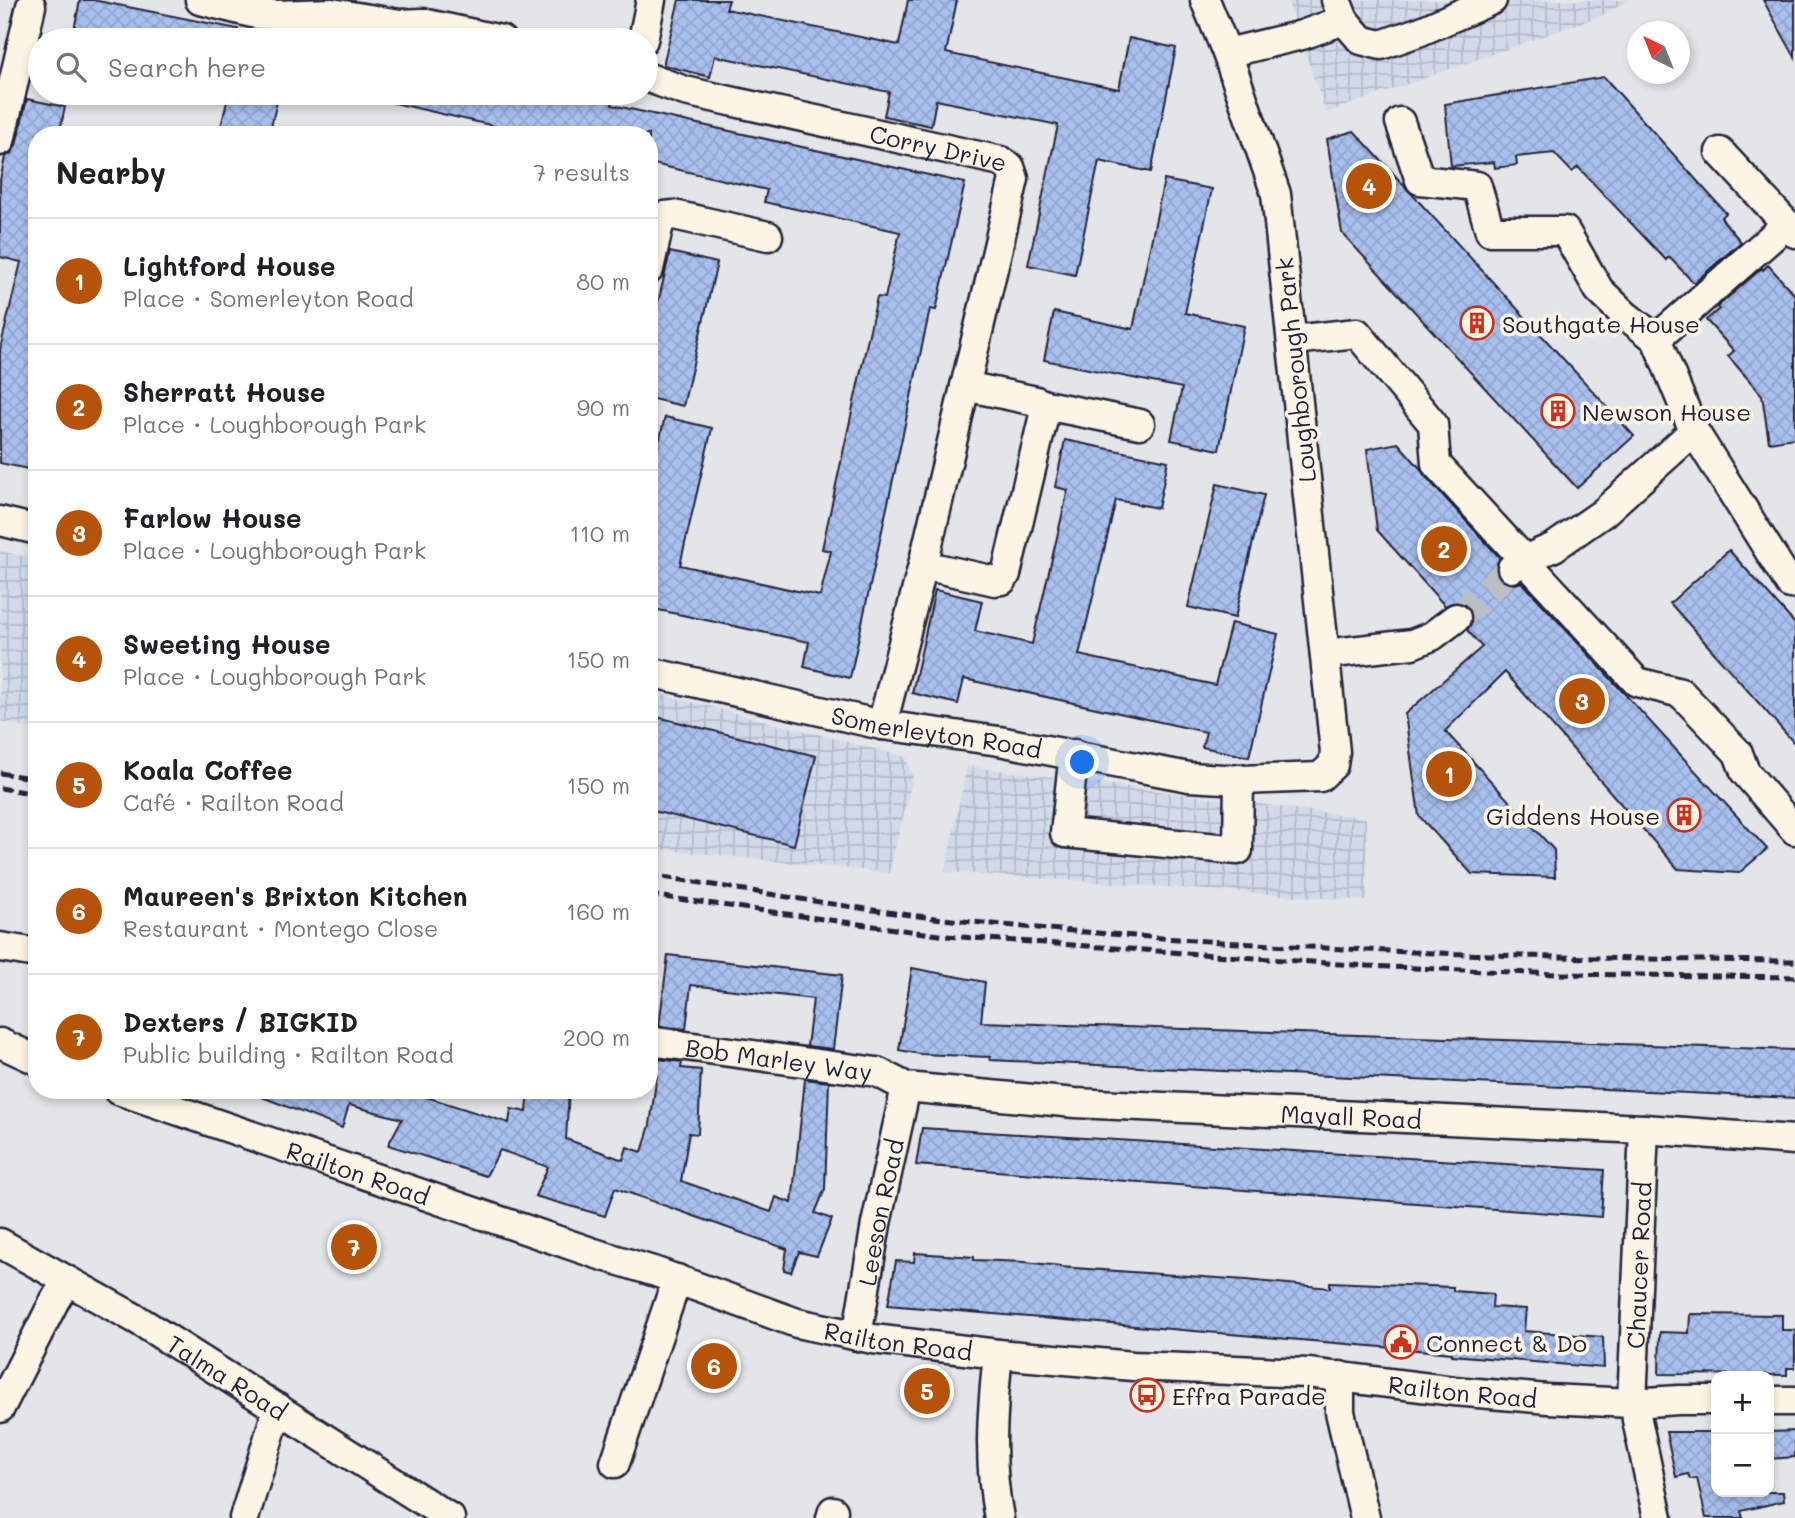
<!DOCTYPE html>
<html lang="en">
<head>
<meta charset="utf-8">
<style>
  body { margin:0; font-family:Mali,sans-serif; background:#f6f6f6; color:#202124 }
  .controls { position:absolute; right:21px; bottom:21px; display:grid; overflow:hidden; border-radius:14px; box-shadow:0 4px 10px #0003 }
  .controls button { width:63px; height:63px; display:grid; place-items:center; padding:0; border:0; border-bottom:2px solid #e0e0e0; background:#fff; color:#202124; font:35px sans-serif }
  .compass { position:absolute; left:1627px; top:21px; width:63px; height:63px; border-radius:50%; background:#fff; box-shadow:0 4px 10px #0003; rotate:317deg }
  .you { position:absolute; left:1083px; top:763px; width:24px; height:24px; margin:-18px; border:5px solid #fff; border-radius:50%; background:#1a73e8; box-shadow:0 0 0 10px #1a73e833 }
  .badge { display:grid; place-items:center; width:46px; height:46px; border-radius:50%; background:#b45309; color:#fff; font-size:23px; font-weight:700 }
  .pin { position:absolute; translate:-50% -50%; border:4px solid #fff; box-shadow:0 2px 7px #0006 }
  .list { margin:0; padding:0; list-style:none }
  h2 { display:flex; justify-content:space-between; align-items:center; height:91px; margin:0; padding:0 28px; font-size:30px }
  h2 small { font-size:23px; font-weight:400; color:#757577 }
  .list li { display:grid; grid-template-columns:46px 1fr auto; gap:21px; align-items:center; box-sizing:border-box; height:126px; padding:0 28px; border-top:2px solid #e0e0e0 }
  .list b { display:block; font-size:26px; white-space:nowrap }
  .list p { margin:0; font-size:23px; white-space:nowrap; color:#757577 }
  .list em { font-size:23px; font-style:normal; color:#757577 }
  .icon { flex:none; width:38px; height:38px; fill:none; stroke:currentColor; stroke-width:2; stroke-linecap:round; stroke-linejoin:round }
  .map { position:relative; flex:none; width:1795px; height:1518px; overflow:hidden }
  .search { position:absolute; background:#fff; box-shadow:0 4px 10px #0003; left:28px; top:28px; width:630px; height:77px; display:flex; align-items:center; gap:18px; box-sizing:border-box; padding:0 24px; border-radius:38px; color:#757577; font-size:26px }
  .panel { position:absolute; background:#fff; box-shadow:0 4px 10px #0003; left:28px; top:126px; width:630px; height:973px; border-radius:28px }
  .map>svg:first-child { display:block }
  .industrial { fill:url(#industrial-grid) }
  .building { fill:url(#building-cross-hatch); stroke:#22223b; stroke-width:2 }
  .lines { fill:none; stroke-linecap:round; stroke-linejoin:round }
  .minor-tunnel { stroke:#bcbec5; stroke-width:28; stroke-dasharray:28 14; stroke-linecap:butt }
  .minor-casing { stroke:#22223b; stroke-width:33 }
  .minor { stroke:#fcf5e5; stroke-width:28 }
  .rail { stroke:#22223b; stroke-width:5; stroke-dasharray:10 5; stroke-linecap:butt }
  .labels { text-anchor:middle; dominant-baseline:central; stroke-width:7; stroke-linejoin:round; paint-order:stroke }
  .street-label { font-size:24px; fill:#22223b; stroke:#fcf5e5 }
  .poi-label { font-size:24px; fill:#22223b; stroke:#fcf5e5; text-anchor:start }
</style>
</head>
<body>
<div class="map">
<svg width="1795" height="1518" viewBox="0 0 1795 1518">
  <defs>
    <pattern id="industrial-grid" width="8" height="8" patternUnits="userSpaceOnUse" patternTransform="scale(1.75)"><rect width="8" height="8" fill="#d2daea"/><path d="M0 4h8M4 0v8" fill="none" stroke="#b4bbca"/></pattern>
    <pattern id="building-cross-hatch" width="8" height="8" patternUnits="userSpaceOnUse" patternTransform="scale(1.75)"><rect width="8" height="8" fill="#a9c0ee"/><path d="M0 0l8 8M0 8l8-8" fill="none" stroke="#91a5cd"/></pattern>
  </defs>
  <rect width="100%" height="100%" fill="#e3e5e8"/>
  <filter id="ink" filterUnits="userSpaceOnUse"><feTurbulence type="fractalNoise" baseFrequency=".0143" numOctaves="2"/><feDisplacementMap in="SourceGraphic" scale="14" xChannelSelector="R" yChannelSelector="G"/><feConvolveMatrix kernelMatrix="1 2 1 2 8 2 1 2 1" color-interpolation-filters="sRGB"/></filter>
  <g filter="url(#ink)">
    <!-- industrial -->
    <path class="industrial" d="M1287,0H1630L1603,15L1326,113Z
      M0,551L37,559V731L0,721Z
      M649,691L906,757L913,778L889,873L649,848Z
      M967,766L1366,818L1367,901L945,872Z"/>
    <!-- building -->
    <path class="building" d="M80,0H93L238,29L237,40H72Z
      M679,0H729L726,9L899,45L908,0H957L946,53L1119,89L1129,38L1176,48L1151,172L1099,161L1075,275L1028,265L1058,125L936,100L931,126L884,116L889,92L715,56L710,77L663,65Z
      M1763,0H1795V57Z
      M1604,77L1726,213L1721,218L1741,242L1694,283L1669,257L1666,260L1578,167L1572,172L1554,153L1516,157L1517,165L1495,168L1494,162L1451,166L1445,104Z
      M229,93H279L269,135H219Z
      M391,93H615L612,105L965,183L936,310L930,309L850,678L804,667L809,642L649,608V483L665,417L712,428L680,565L820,596L831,551L822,549L877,297L885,298L900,232L764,202L767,190L649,163V135H533L390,102Z
      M27,99L65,107L59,135H37V471L0,463V349L21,262L0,257V180L5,157L12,153L16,145Z
      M1354,131L1634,436L1577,488L1342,233L1327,139Z
      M1164,180L1212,189L1185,313L1244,326L1219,450L1171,440L1182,388L1044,360L1054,312L1133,329Z
      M670,252L717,263L683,406L649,398V341Z
      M1768,265L1795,295V438L1769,442L1762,395L1728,356L1734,351L1706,320L1719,309L1717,307L1762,268L1763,270Z
      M1065,440L1168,461L1158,508L1116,500L1079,655L1215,685L1231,623L1278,634L1249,757L1202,747L1206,732L964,679L958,704L912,693L935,590L982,601L975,631L1032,644L1068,490L1055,487Z
      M1398,443L1420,468L1424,475L1500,558L1495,568L1498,578L1505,583L1512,585L1522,582L1767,849L1739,873L1678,869L1505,672L1445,731L1554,850L1555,877L1472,874L1419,816L1405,714L1482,647L1467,630L1471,624L1473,617L1469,608L1462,603L1455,602L1445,606L1377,530L1367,449Z
      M1217,484L1264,495L1235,618L1188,607Z
      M1729,550L1795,624V744L1670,603Z
      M649,715L816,756L794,845L649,810Z
      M668,955L842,975L833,1049L807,1046L813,999L691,985L686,1029L659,1026Z
      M912,968L985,982L981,1022L1795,1050V1098L990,1060V1057L920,1054L899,1050Z
      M659,1059L682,1062L681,1068L701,1070L698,1134L689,1133L681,1181L771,1212L776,1197L792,1203L805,1079L829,1082L825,1189L815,1213L832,1219L817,1256L799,1252L791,1272L784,1270L787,1249L615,1188L605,1216L535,1196L548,1167L500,1150L486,1176L388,1145L402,1119L349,1105L342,1128L249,1092L250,1090H404L509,1123L511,1109L527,1112L529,1090H569L566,1139L623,1160L627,1147L642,1152L650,1125Z
      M922,1128L1604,1170L1601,1217L916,1165Z
      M915,1253L974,1257V1260L1025,1262L1060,1266V1267L1246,1280L1330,1288V1282L1453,1287V1291L1493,1294L1492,1307L1526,1309L1524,1331L1603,1337L1604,1368L1452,1355V1353L888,1305L896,1261L914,1262Z
      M1690,1314L1782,1315V1330H1795V1368H1787V1375L1659,1374L1660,1332L1689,1333Z
      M1795,1431V1457L1769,1459V1432Z
      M1666,1432H1716V1492H1783L1784,1501L1741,1511L1743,1518H1706L1697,1478L1690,1479L1688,1474L1676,1477Z"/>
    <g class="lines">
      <!-- minor-tunnel -->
      <path class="minor-tunnel" d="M1456,618L1512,568"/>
      <defs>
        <g id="minor">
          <path d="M200,0L256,14L276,15L332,13L400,24L422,23L501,40"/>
          <path d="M1336,0L1344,20L1361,40L1381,45L1421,31L1492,0"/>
          <path d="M643,40L651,0"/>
          <path d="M1227,53L1302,35L1344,20"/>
          <path id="s1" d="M646,77L685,91L1001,161L1010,167L1014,179L923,565L882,725"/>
          <path d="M1400,122L1420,180L1477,186L1490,231H1565L1599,290L1625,315L1656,339L1694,431L1603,513L1554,547L1526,559L1512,568"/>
          <path d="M0,141L31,6"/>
          <path d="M1720,152L1795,233"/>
          <path d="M649,269L659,224L665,216L674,215L768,236"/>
          <path d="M1656,339L1787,224"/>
          <path d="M1293,340L1357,333L1433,424L1436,464L1637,682L1681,693L1738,753L1745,772L1795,830"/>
          <path d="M1045,405L1140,424"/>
          <path d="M1694,431L1790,584"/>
          <path d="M0,521L37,530"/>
          <path d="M923,565L995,581L1002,580L1006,574L1044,415L1045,405L1036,401L965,386"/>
          <path d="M1325,654L1412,644L1432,636L1456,618"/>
          <path id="s2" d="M649,672L882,725L999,741L1189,777L1241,780L1320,777L1333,765L1335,752L1276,194L1227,53L1205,0"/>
          <path d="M1074,754L1065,833L1238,850L1239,779"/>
          <path d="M0,947L37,953"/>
          <path id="s3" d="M649,1041L877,1072L906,1087L1075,1103L1644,1129L1795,1140"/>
          <path d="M0,1043L37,1060"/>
          <path id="s4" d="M118,1090L594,1253L656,1272L797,1323L873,1339L998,1354L1133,1366L1308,1373L1454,1391L1548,1399L1632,1403L1679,1400H1716"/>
          <path id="s5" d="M0,1243L138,1320L450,1518"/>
          <path id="s6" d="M857,1336L876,1224L906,1087"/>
          <path d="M998,1354C992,1411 988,1462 999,1518"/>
          <path d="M1340,1376V1412L1365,1518"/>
          <path d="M1769,1401H1795"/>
          <path d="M1635,1402L1637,1420L1658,1518"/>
          <path id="s7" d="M1632,1403L1644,1129"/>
          <path d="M0,1408L55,1300L67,1281"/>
          <path d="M615,1463L677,1279"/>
          <path d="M244,1518L278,1408"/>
          <path d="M831,1518L833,1511"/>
        </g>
      </defs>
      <!-- minor casing -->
      <use href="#minor" class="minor-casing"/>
      <!-- minor -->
      <use href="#minor" class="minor"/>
      <!-- rail -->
      <path class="rail" d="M0,773L37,779
        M0,788L37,794
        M649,875C750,890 851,909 952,920C1232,948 1514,959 1795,961
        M649,895L946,936L1368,966L1557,974L1795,977"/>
    </g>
  </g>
  <!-- icons -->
  <defs>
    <symbol id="building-ring" viewBox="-11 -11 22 22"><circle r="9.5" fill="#fcf5e5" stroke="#c8321e" stroke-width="1.5"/><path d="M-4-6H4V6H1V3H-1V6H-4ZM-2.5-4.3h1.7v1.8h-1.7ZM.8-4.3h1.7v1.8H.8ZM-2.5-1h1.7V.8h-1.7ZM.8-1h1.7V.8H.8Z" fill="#c8321e"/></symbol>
    <symbol id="civic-ring" viewBox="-11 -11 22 22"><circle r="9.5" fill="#fcf5e5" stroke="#c8321e" stroke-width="1.5"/><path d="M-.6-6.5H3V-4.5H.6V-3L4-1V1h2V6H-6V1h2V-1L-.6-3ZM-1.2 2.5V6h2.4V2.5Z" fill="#c8321e"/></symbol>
    <symbol id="bus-ring" viewBox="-11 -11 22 22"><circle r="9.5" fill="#fcf5e5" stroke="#c8321e" stroke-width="1.5"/><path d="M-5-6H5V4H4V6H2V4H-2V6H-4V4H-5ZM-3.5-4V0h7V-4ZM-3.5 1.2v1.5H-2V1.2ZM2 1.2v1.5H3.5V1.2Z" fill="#c8321e"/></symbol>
  </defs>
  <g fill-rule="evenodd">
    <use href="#building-ring" x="1458" y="304" width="38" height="38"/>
    <use href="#building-ring" x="1539" y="392" width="38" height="38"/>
    <use href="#building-ring" x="1665" y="796" width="38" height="38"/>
    <use href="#civic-ring" x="1382" y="1323" width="38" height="38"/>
    <use href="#bus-ring" x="1128" y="1376" width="38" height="38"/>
  </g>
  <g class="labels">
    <!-- street labels -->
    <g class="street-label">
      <text stroke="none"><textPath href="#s1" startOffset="301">Corry Drive</textPath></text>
      <text transform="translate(1295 370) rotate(-96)">Loughborough Park</text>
      <text stroke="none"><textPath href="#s2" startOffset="294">Somerleyton Road</textPath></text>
      <text stroke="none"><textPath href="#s3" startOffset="131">Bob Marley Way</textPath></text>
      <text stroke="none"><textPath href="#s3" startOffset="709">Mayall Road</textPath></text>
      <text stroke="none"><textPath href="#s4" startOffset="254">Railton Road</textPath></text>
      <text stroke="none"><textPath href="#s6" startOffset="126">Leeson Road</textPath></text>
      <text stroke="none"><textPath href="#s7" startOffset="138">Chaucer Road</textPath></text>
      <text stroke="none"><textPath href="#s4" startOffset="821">Railton Road</textPath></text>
      <text stroke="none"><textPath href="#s5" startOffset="264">Talma Road</textPath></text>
      <text stroke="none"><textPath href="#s4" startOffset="1388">Railton Road</textPath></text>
    </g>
    <!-- poi labels -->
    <g class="poi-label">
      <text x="1502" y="323">Southgate House</text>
      <text x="1582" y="411">Newson House</text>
      <text x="1660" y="815" text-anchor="end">Giddens House</text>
      <text x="1426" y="1342">Connect &amp; Do</text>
      <text x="1172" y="1395">Effra Parade</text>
    </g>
  </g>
</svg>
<div class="controls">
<button>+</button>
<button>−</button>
</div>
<svg class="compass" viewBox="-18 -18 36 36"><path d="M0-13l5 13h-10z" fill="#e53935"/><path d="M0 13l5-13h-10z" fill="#757577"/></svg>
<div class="you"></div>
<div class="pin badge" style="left:1449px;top:774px">1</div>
<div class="pin badge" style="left:1444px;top:549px">2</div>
<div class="pin badge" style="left:1582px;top:701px">3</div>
<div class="pin badge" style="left:1369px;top:186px">4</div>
<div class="pin badge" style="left:927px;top:1391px">5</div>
<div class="pin badge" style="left:714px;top:1366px">6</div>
<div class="pin badge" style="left:354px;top:1247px">7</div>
<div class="search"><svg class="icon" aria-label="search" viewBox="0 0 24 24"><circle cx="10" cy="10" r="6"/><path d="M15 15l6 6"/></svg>Search here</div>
<section class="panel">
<h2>Nearby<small>7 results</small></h2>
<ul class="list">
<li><span class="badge">1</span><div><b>Lightford House</b><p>Place · Somerleyton Road</p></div><em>80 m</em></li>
<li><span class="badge">2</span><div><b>Sherratt House</b><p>Place · Loughborough Park</p></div><em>90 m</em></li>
<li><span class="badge">3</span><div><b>Farlow House</b><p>Place · Loughborough Park</p></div><em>110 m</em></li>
<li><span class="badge">4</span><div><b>Sweeting House</b><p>Place · Loughborough Park</p></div><em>150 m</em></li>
<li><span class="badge">5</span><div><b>Koala Coffee</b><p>Café · Railton Road</p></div><em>150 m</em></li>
<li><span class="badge">6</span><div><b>Maureen's Brixton Kitchen</b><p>Restaurant · Montego Close</p></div><em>160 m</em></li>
<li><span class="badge">7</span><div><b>Dexters / BIGKID</b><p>Public building · Railton Road</p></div><em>200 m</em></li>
</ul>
</section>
</div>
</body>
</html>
